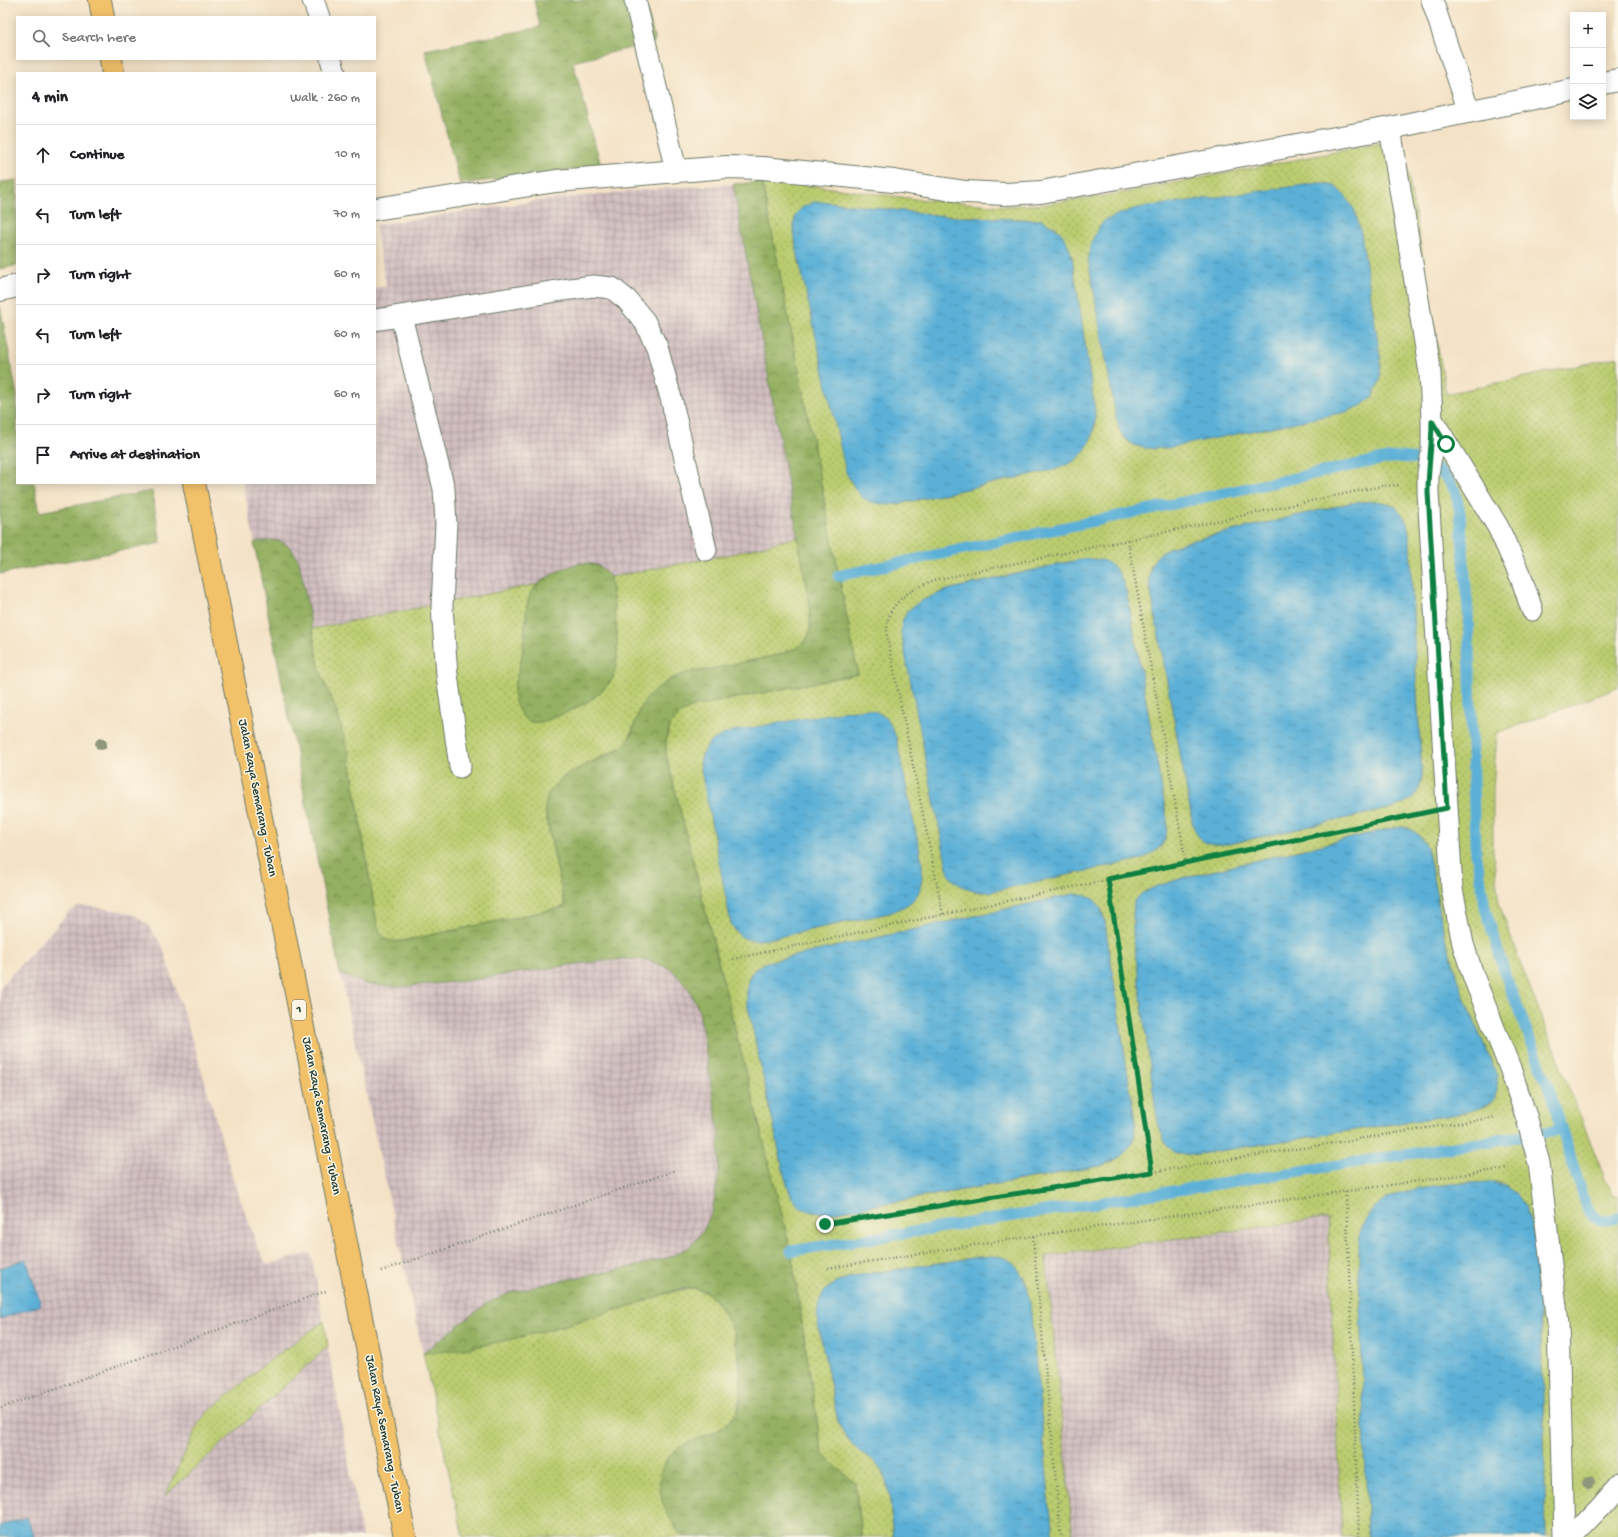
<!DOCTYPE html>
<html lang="en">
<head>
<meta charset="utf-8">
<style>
  body { margin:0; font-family:"Gochi Hand",sans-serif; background:#f6f6f6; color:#202124 }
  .controls { position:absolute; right:12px; top:12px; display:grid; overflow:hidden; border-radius:0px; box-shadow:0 2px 10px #0003 }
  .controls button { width:36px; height:36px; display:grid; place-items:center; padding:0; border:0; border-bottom:1px solid #e0e0e0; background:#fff; color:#202124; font:20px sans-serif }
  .stop { position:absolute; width:12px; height:12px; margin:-9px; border:3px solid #0b8043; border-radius:50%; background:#fff }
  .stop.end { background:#0b8043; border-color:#fff; box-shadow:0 1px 4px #0008 }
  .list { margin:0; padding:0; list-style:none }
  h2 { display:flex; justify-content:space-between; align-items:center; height:52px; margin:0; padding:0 16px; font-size:17px }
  h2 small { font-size:13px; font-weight:400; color:#757577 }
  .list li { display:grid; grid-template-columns:26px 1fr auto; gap:12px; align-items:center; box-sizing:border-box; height:60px; padding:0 16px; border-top:1px solid #e0e0e0 }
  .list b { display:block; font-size:15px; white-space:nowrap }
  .list em { font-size:13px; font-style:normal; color:#757577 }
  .icon { flex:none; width:22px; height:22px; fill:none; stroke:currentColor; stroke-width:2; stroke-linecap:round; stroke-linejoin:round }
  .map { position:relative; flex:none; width:1618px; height:1537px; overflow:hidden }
  .search { position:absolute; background:#fff; box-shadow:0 2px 10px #0003; left:16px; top:16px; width:360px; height:44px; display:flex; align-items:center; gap:10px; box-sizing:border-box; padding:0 14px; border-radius:0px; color:#757577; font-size:15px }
  .panel { position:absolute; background:#fff; box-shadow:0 2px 10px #0003; left:16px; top:72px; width:360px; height:412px; border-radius:0px }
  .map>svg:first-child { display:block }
  .industrial { fill:url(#industrial-grid) }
  .grass { fill:url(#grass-dots); stroke:#6d8452; fill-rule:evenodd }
  .forest { fill:url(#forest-crowns); stroke:#5a764b }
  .water { fill:url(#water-ripples); stroke:#3d7686 }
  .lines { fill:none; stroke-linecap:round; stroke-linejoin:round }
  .stream { stroke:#5bb0d7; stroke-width:11 }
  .service-casing { stroke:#6a7767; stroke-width:23 }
  .minor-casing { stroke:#6a7767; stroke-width:24 }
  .tertiary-casing { stroke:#6a7767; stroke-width:24 }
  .trunk-casing { stroke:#6a7767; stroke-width:24 }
  .path { stroke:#6a7767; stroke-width:2.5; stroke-dasharray:1 3; stroke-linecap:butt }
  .service { stroke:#fff; stroke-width:21 }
  .minor { stroke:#fff; stroke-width:22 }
  .tertiary { stroke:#fff; stroke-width:22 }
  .trunk { stroke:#f2c26a; stroke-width:22 }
  .tree { fill:#90977c }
  .route { stroke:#0b8043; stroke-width:5 }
  .labels { text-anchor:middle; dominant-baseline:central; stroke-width:3; stroke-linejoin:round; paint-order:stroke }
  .shield { fill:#fcf5e5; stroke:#617469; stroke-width:1 }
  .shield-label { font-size:12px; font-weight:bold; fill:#1f3d34 }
  .street-label { font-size:13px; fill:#1f3d34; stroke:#fcf5e5 }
</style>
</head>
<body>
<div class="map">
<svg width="1618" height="1537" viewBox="0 0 1618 1537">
  <defs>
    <pattern id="industrial-grid" width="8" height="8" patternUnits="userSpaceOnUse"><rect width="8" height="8" fill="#d2bec1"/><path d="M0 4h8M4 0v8" fill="none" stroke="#aa9c9e"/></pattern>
    <pattern id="grass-dots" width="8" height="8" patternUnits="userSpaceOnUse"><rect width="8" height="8" fill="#bbcc70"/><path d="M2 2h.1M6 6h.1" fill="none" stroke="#97a75d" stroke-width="1.8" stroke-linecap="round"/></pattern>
    <pattern id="forest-crowns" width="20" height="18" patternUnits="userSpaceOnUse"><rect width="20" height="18" fill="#94b062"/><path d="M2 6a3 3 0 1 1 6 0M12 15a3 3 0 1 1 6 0" fill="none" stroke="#789052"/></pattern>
    <pattern id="water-ripples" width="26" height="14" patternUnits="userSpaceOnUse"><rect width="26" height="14" fill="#5bb0d7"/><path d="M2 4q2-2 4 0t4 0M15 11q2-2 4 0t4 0" fill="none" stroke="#4b90af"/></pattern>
  </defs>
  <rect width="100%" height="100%" fill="#fcf5e5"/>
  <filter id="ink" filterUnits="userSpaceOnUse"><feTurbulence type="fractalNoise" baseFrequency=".025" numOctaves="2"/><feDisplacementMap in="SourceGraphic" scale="8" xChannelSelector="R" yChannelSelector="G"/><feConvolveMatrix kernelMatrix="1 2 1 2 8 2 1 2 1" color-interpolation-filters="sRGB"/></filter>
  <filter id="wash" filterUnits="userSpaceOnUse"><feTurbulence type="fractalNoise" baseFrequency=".012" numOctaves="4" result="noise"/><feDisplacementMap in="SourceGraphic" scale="16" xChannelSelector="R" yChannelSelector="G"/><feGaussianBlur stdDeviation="0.9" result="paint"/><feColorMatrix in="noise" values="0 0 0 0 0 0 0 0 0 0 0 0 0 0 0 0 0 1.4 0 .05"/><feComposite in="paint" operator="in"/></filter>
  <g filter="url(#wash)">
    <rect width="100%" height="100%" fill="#f4e2c6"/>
    <!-- industrial -->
    <path class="industrial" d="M1402,139L1446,394L1618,357V688L1497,733L1493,789V852L1499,903L1517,955L1605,1179L1614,1196H1618V1537H861L855,1483L791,1251L423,1353L340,974L243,483H375V288L386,286L375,225L537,201L644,190L762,182L801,184L916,199L1005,206L1046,204L1113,195Z
      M87,906L121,911L138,917L147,924L162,945L197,1055L234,1182L259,1250L267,1265L311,1253L362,1537H0V987L70,911L78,907Z"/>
    <!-- grass -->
    <path class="grass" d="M1402,139L1446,394L1618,357V688L1497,733L1493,789V852L1499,903L1517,955L1605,1179L1614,1196H1618V1537H1546L1541,1328L1535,1245L1500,1183C1462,1181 1422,1185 1386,1199L1359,1274L1368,1537H1342L1328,1218L1046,1256L1073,1537H1053L1029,1294L1024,1276L979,1257L853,1276L835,1283L817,1319L838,1421C843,1432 848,1442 857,1449C862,1454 868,1456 873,1460C893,1478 890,1513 893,1537H861L855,1483L822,1454L791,1251L666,754C666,727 670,716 696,706L858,674L762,182L801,184L916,199L1005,206L1046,204L1113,195ZM943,216L1042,220L1056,227L1072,257L1095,411V426L1074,461L1057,469L898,504ZM1375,501L1407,523L1410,546L1415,660L1422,776C1419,794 1409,801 1393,808L1228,844L1193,825L1149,581L1150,567L1167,549L1186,542L1350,503ZM1082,559L1122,579L1127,594L1167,819C1167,830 1167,837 1161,847L989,892H976L966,887L932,596L947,590ZM702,753L889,913L768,939C750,941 740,940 731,923L700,764ZM1404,827C1415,830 1421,837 1427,847L1444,934L1463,994L1492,1063L1491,1103L1486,1106L1464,1113L1192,1155L1141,894L1155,887L1183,878L1393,828ZM1074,894L1102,910L1105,923L1135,1122V1137L1114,1161L1100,1166L831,1213L810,1212L791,1196L785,1178L747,1002C747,981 746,972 767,962Z
      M797,537C801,556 818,627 806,640C800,648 788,651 779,655L673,678L649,696L640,709L629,739L622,747L573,771L556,783L545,811L565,907L402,941C386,943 382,939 377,924L349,754L320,671L312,629L538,584C524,602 527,621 524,641C522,657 519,673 514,688L540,722L574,709L587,702L614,608L610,577L732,554Z
      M693,1288L708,1293L721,1308L733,1330L739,1358L741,1392L737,1412L726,1425L710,1435L689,1442L675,1528L683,1537H463L423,1353C484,1347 542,1332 602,1314C632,1306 662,1292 693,1288Z
      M324,1321L328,1346L165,1496L199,1422L208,1412L262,1366Z"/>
    <!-- forest -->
    <path class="forest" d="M534,0H645L655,42L573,62L601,166L460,184L425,50L540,27Z
      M17,180V265L0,269V182Z
      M762,182L858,674L696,706C670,716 666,727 666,754L791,1251L822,1454L855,1483L861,1537H683C671,1523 662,1507 660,1489C659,1481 660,1476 663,1468C674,1434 721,1443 737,1412C745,1396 740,1345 732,1329C727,1317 719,1302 709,1294C706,1291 699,1289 695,1288C682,1285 656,1298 643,1302C584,1320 525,1338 465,1349C451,1351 437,1352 423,1353L486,1304L510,1293L554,1282L632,1267L670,1257L691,1246L703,1231L712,1212L719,1173V1133L699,1011L689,989L671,969L649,960L626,959L583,963L465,981L396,987L366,984L340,974L254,543C277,538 288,539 299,561L320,671L337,712L349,754L377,924C382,938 386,943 402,941L565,907L545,811C545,770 595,766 622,747C633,738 634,722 640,709C647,696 660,685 673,678C684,672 699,671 711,669C734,664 756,659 779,655C788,651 802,647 807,639C814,628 808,601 807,588L733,184Z
      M0,306L17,395V483H34L40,512L152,491L161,543L0,574Z
      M582,563C595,564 602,565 610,577C613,601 624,658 612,679C601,697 577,708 558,716C549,720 533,727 524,718C519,713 515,704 514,697C512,687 518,674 520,664C523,652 524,640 525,628C527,616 525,604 531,593C539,578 566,566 582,563Z"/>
    <!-- water -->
    <path class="water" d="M1319,183L1335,186L1346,197L1355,211L1361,233L1381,362L1380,380L1373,396L1361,406L1346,412L1167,448C1151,449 1133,450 1122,435C1119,431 1118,422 1116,417L1088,258L1091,243L1097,230L1105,220L1119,214L1137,208Z
      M814,202H829L943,216L1042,220C1062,231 1066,236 1072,257L1095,411C1095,430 1091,449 1074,461C1069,464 1062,466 1057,469L898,504C865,505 861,501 846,472L797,251C795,237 789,217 802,208C806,205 811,204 814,202Z
      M1375,501C1391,503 1398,505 1406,521C1412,534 1411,579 1412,596C1415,656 1418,716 1422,776C1419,797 1411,800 1393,808L1228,844C1208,845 1200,845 1193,825L1149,581C1151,553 1162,551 1186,542L1350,503Z
      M1082,559C1112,558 1118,566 1127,594L1167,819C1168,842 1162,849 1142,859L989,892C976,892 958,888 950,876C949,874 948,870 947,867L901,633L902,622L907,611L919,602L932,596L947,590Z
      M867,709C886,714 888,719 896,737L922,862C923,893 919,902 889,913L768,939C748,941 741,942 731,923L700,764C704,743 714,738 733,731L846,711Z
      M1404,827C1415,830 1421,837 1427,847L1444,934L1463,994L1497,1076C1499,1106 1489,1105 1464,1113L1192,1155C1187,1155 1180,1155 1176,1153C1160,1143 1158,1121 1155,1105L1133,935V914L1134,902L1141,894L1155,887L1183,878L1393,828Z
      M1074,894C1096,896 1100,902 1105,923L1135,1122C1135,1150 1124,1157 1100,1166L830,1213C798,1212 795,1208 785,1178L747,1002C747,981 746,972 767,962Z
      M1487,1182C1509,1184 1518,1193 1527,1213C1537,1234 1537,1268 1538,1291C1544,1373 1544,1455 1546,1537H1368L1359,1274C1359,1257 1357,1238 1364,1222C1382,1183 1450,1185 1487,1182Z
      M979,1257C986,1257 995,1255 1002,1257C1019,1263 1024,1278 1029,1294L1053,1537H893C890,1513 893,1478 873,1460C868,1456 862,1454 857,1449C848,1442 843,1432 838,1421L817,1319C819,1289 826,1287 853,1276Z
      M26,1259L41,1305L0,1319V1268Z
      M27,1517L34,1537H0V1526Z"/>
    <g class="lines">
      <!-- stream -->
      <path class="stream" d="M838,576L1383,459L1401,457L1415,459L1426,463L1440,471L1448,480L1455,491L1460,512L1468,611L1475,846L1485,907L1505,974L1546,1080L1585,1203C1593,1222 1599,1222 1618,1218
        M791,1251L1562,1130"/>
    </g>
  </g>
  <g filter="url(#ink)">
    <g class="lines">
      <defs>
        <path id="service" d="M313,0L319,17
          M635,0L676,170
          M1432,0L1469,112
          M331,59L335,73
          M1390,128L1430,373L1432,421V452L1428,473V492L1452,889L1463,944L1474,978L1510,1068L1527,1119L1539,1163L1558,1323L1564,1537
          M401,316L444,489L446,523L442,607L447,675L460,767
          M375,320L563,290L593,286L612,288L627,300L645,322L657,347L672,402L706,550
          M1433,421L1498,527L1522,580L1532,610
          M1571,1537L1600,1507L1618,1486"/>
        <path id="minor" d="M1603,83L1618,80
          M375,209L556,181L727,167L763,168L894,181L966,192L1005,194L1041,192L1390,128L1573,90"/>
        <path id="tertiary" d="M0,290L17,286"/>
        <path id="trunk" d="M100,0L103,17
          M111,59L113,73
          M194,483L405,1537"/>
      </defs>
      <!-- service casing -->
      <use href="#service" class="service-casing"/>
      <!-- minor casing -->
      <use href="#minor" class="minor-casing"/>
      <!-- tertiary casing -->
      <use href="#tertiary" class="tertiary-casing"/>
      <!-- trunk casing -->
      <use href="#trunk" class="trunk-casing"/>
      <!-- path -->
      <path class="path" d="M1128,540L1186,863
        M1109,879L1152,1172
        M943,914L887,636C887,630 887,625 888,620C893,598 916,588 934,580L1128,540L1381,486L1399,485
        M733,959L1418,814
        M1346,1192L1359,1537
        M825,1224L1496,1117
        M1033,1236L1061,1537
        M828,1268L1033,1236L1509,1168
        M381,1271L674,1171
        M1,1408L326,1291"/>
      <!-- service -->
      <use href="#service" class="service"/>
      <!-- minor -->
      <use href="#minor" class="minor"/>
      <!-- tertiary -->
      <use href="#tertiary" class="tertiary"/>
      <!-- trunk -->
      <use href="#trunk" class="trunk"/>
    </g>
    <!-- trees -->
    <g class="tree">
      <circle cx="101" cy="744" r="6"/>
      <circle cx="1590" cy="1481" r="6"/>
    </g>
  </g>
  <g class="lines" filter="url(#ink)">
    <!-- route -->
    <path class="route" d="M825,1224L1152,1172L1108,879L1447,808L1428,492C1428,468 1432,445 1432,421L1446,444"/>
  </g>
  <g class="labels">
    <!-- shield labels -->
    <rect class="shield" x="292" y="1000" width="14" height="20" rx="3"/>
    <g class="shield-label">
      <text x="299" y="1010">1</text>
    </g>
    <!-- street labels -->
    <g class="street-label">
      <text transform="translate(257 798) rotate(79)">Jalan Raya Semarang - Tuban</text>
      <text transform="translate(321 1116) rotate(79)">Jalan Raya Semarang - Tuban</text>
      <text transform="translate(384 1434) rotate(79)">Jalan Raya Semarang - Tuban</text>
    </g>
  </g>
</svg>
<div class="controls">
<button>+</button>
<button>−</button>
<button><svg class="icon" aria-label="layers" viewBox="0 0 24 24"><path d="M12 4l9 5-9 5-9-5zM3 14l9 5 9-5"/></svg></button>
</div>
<div class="stop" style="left:1446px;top:444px"></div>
<div class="stop end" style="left:825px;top:1224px"></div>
<div class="search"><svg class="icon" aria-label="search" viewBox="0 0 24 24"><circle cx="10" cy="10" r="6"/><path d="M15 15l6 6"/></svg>Search here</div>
<section class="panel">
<h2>4 min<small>Walk · 260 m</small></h2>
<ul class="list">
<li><svg class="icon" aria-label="ahead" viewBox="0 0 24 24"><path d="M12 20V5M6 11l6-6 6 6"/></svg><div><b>Continue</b></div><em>10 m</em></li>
<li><svg class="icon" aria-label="left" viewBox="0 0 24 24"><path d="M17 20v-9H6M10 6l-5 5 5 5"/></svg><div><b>Turn left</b></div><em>70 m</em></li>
<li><svg class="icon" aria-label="right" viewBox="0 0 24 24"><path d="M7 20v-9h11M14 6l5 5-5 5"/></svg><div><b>Turn right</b></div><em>60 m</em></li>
<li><svg class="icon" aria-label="left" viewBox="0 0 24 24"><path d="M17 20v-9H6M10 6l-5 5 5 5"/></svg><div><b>Turn left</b></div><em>60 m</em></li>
<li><svg class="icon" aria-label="right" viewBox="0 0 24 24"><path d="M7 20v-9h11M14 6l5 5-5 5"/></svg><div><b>Turn right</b></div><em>60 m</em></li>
<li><svg class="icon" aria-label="arrive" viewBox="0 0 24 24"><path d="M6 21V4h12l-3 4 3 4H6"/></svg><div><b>Arrive at destination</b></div></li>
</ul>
</section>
</div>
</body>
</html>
